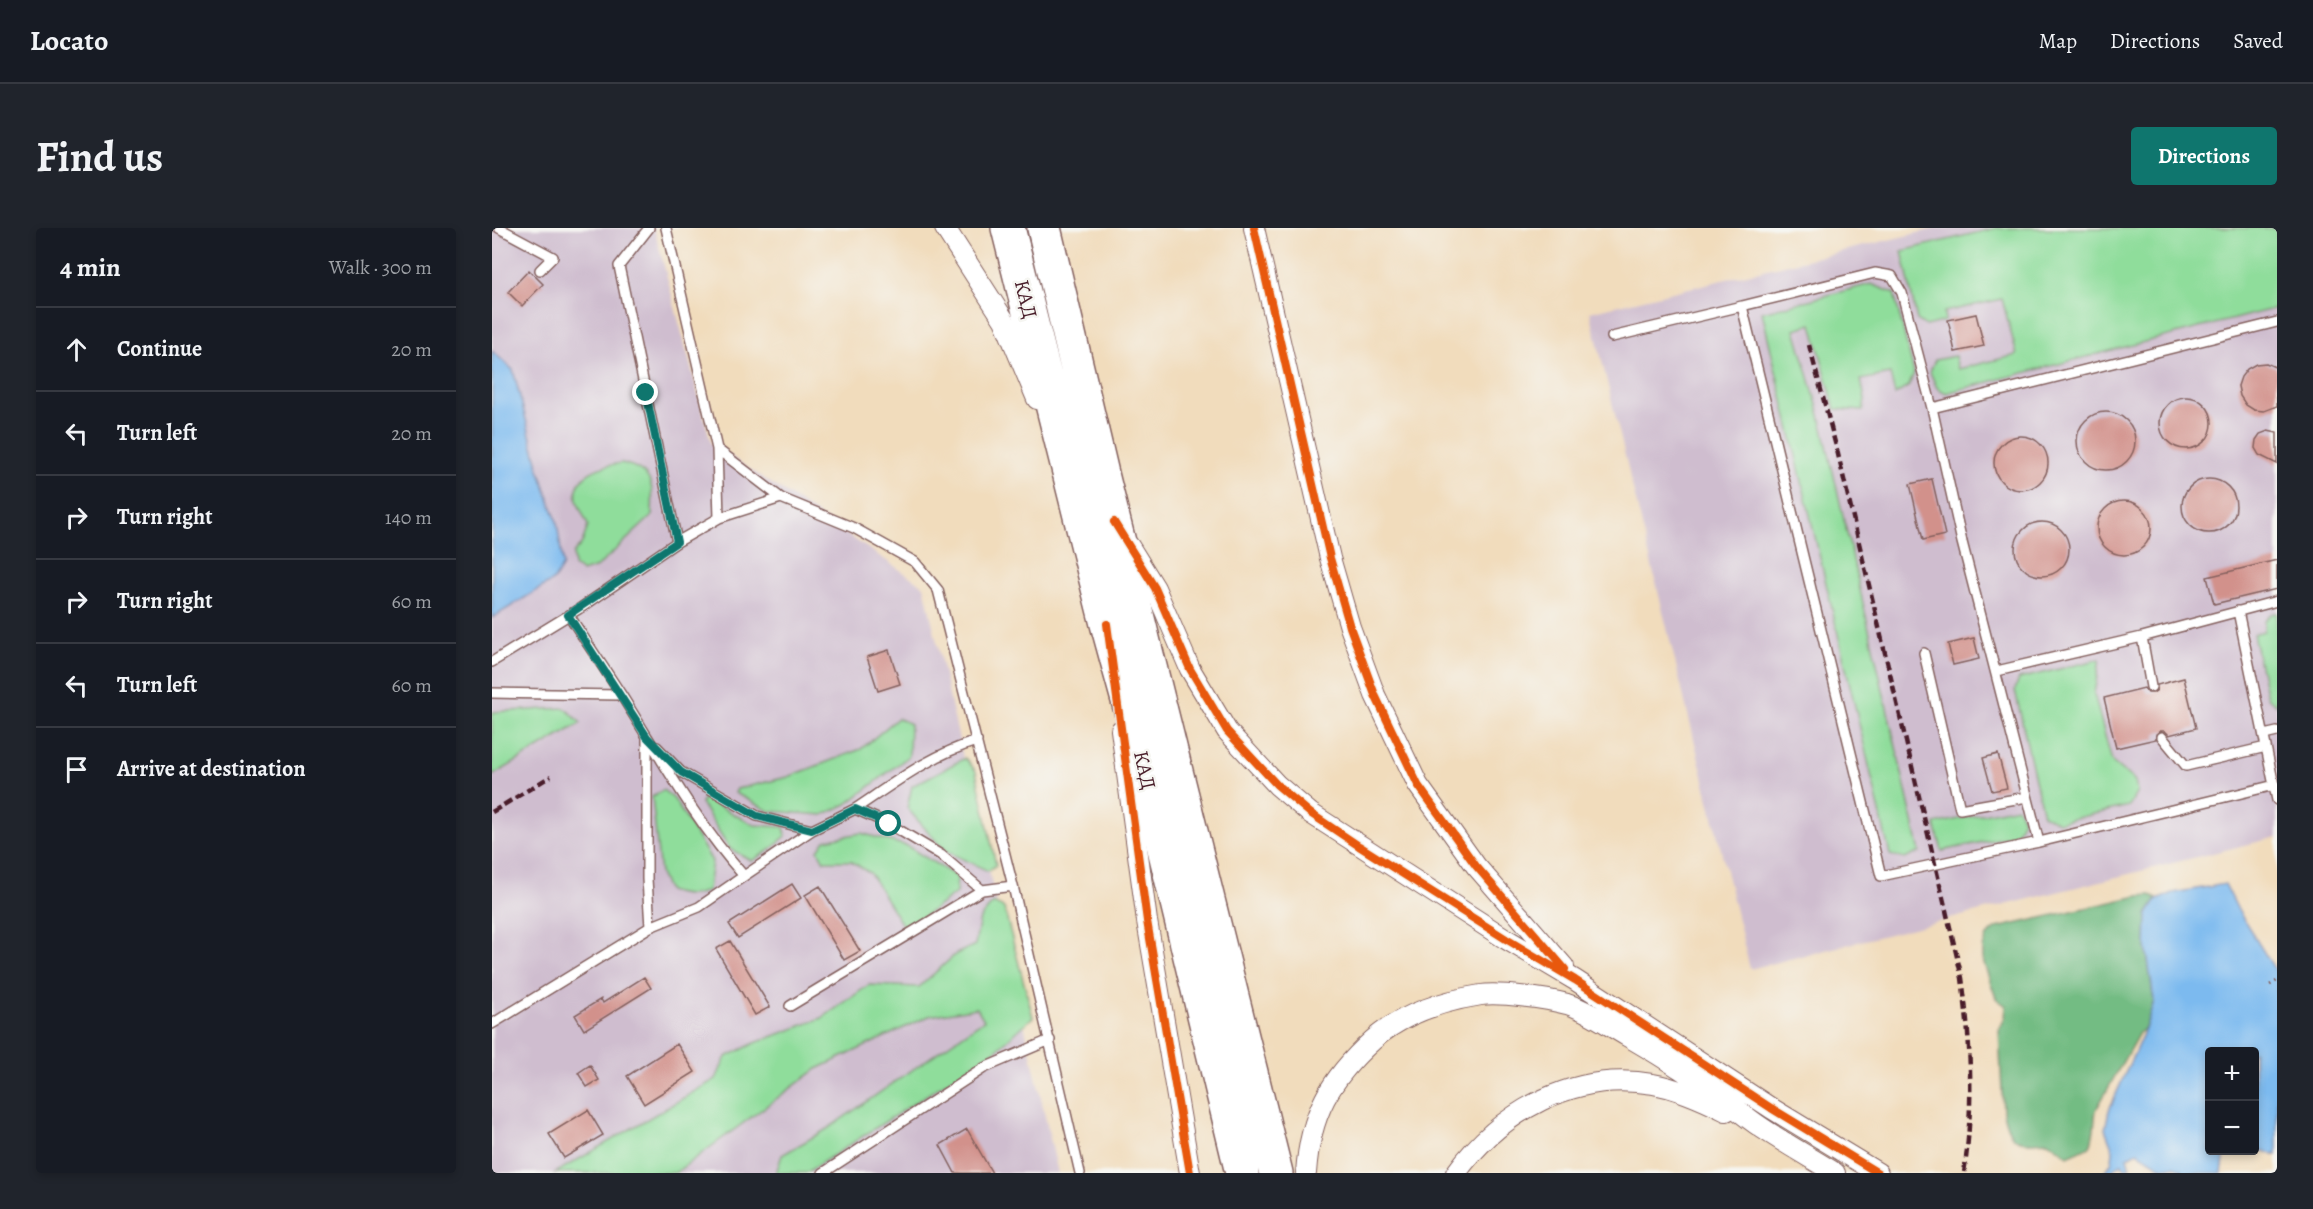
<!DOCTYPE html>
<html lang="en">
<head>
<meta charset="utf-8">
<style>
  body { margin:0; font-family:Alegreya,serif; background:#20242c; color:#f1f3f6 }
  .controls { position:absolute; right:18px; bottom:18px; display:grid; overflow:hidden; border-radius:6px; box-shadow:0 3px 9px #0003 }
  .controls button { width:54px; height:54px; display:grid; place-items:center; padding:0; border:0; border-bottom:2px solid #363941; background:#171b24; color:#f1f3f6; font:30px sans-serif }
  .stop { position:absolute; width:18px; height:18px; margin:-14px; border:4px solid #0f766e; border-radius:50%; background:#fff }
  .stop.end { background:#0f766e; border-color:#fff; box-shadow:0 2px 6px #0008 }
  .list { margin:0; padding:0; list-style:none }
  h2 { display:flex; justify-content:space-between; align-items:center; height:78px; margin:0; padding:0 24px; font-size:26px }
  h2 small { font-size:20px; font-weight:400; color:#9ea1a6 }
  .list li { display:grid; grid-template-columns:39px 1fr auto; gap:18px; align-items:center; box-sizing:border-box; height:84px; padding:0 24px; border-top:2px solid #363941 }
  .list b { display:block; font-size:22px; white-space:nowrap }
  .list em { font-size:20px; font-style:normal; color:#9ea1a6 }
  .icon { flex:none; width:33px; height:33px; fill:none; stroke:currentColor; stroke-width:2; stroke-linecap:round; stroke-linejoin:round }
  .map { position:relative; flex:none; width:1785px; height:945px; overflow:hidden; border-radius:6px }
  header { display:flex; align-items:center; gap:36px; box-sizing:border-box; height:84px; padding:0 30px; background:#171b24; border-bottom:2px solid #363941 }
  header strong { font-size:28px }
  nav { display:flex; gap:33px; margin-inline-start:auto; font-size:21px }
  .intro { display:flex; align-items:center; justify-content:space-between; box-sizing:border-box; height:144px; padding:0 36px }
  h1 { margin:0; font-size:42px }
  .button { padding:15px 27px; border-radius:6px; background:#0f766e; color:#fff; font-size:21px; font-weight:700 }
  main { display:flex; gap:36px; padding:0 36px }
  aside { flex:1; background:#171b24; border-radius:6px; box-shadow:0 3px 9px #0003 }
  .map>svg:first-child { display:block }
  .industrial { fill:#cfbdcf }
  .green { fill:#8fdd9b; stroke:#6c7e63; stroke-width:1.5 }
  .forest { fill:#73bc83; stroke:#5e6e57; stroke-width:1.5 }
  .water { fill:#7bbaef; stroke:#626c8d; stroke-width:1.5 }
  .building { fill:#d2918b }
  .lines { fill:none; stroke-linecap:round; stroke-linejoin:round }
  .service-casing { stroke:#84615e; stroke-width:12 }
  .minor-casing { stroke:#84615e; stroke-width:22 }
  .motorway-casing { stroke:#84615e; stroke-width:36 }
  .path { stroke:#84615e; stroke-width:3; stroke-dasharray:1.5 4.5; stroke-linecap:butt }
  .service { stroke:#fff; stroke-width:9 }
  .minor { stroke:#fff; stroke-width:20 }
  .motorway { stroke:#fff; stroke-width:33 }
  .rail { stroke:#4a1f2b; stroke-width:4.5; stroke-dasharray:9 4.5; stroke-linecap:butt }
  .cycleway-casing { stroke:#f6f6f2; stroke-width:11 }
  .cycleway { stroke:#e8590c; stroke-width:8 }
  .route { stroke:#0f766e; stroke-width:8 }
  .labels { text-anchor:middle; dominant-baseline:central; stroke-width:5; stroke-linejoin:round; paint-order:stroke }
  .street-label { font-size:21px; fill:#4a1f2b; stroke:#f6f6f2 }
</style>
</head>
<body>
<header>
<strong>Locato</strong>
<nav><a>Map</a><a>Directions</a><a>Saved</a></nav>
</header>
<div class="intro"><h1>Find us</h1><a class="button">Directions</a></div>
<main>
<aside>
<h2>4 min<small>Walk · 300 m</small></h2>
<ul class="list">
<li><svg class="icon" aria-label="ahead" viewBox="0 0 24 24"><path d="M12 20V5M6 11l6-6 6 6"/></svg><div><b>Continue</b></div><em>20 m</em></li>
<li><svg class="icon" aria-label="left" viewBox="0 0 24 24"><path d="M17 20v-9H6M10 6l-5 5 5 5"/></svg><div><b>Turn left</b></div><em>20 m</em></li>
<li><svg class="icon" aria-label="right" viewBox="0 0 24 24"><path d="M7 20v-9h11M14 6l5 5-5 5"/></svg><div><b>Turn right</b></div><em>140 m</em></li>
<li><svg class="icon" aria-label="right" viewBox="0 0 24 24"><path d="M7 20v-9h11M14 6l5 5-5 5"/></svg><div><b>Turn right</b></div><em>60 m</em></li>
<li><svg class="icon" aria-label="left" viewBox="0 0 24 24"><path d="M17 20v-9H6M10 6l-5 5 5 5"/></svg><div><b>Turn left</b></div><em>60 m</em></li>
<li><svg class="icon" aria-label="arrive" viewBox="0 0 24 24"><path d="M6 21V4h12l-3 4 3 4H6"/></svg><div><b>Arrive at destination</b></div></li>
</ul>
</aside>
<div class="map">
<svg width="1785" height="945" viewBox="0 0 1785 945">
  <rect width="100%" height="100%" fill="#f6f6f2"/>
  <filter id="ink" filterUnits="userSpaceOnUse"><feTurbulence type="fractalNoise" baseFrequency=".0167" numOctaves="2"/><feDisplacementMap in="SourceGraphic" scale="12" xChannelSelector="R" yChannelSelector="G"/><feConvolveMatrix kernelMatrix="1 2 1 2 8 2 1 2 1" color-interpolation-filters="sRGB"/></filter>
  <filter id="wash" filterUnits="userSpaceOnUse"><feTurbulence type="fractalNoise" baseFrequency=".008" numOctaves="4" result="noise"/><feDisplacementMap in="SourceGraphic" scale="24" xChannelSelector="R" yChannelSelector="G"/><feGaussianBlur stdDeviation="1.35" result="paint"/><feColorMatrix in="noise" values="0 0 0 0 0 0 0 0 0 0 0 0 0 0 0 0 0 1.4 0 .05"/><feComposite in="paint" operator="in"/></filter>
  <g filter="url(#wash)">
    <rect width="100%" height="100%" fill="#f1dcbc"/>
    <!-- industrial -->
    <path class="industrial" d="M0,0H162L219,215L432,358L566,945H0Z
      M1446,0H1785V609L1258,741L1098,84Z"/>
    <!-- green -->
    <path class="green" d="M1504,0H1785V80L1454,165L1445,160L1438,144L1443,132L1463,128L1466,141L1525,127L1510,71L1452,84L1453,93L1434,98L1425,92L1410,23Z
      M1379,56L1402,65L1422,145L1417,158L1403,167L1398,146L1369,152L1373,171L1371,183L1343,181L1320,96L1303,101L1328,187L1428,624L1413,631L1398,627L1270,84Z
      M130,235C163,243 161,258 160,288L105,339L90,344L82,338L81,326L90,315L96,298C93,289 87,280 85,272C80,245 112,237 130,235Z
      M1785,385V477L1775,469L1761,406L1772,403V393L1779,386Z
      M1608,431L1602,466L1620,534L1643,553L1645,564L1637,578L1567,594L1551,587L1523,462L1527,451Z
      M73,480L89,495L0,548V484Z
      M406,490L418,496L417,528L355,576L331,587L277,583L243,565L245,561L296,549L369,521Z
      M473,530L484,543L504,637L496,643L453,623L415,580L420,558Z
      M171,562L182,571L220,633L216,662C202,670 190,667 176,663L168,646L160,569Z
      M212,570L262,597L292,599L294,608L278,622L260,633L238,621L209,575Z
      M1525,579L1531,592L1523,607L1450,623L1443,596Z
      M369,605L415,618L465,649L464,665L424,694L412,700L378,645L359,633H332L326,622L333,612Z
      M501,675L512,680L541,789L503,823L314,945H284L290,927L335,901L492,792L485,780L437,788L325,841L183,945H63L224,851L234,829L263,815L330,790L377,757L427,759L464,726L483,717L488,690Z"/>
    <!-- forest -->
    <path class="forest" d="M1659,667L1665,671L1655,687L1654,718L1662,773L1653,801L1647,805L1604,882C1602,895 1603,906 1598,918L1576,928L1556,913C1526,915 1518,917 1511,884L1507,802L1513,790L1514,778L1504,770L1491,733V720L1495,708L1505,700L1646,668Z"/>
    <!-- water -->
    <path class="water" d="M0,123L21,142L47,241L65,294L71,337L62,352L0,390Z
      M1733,656L1747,684L1785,745V927L1763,921L1762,824H1718V922L1735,923L1733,924L1730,945H1691L1690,941L1682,938L1671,940L1646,924L1635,929L1638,940L1633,941L1630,936L1625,938L1618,945H1613L1620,933L1621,922L1613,901L1617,882L1653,801L1662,773L1654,718L1655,687L1665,672L1681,665Z"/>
    <g id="blocks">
      <!-- building -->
      <path class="building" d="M37,42L51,56L30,78L16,64Z
        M1484,86L1492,118L1463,124L1456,92Z
        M1774,135L1785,140V178L1772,183L1762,182L1754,177L1748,168L1746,158L1749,149L1755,141L1764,136Z
        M1668 195a26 26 0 1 1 52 0a26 26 0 1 1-52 0Z
        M1585 213a29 29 0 1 1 58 0a29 29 0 1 1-58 0Z
        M1776,203L1785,205V236L1767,227L1763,220L1764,212L1768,206Z
        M1502 235a27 27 0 1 1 54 0a27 27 0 1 1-54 0Z
        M1440,251L1453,307L1431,312L1418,256Z
        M1690 278a27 27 0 1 1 54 0a27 27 0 1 1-54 0Z
        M1605 300a27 27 0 1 1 54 0a27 27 0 1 1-54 0Z
        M1523 321a27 27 0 1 1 54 0a27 27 0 1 1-54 0Z
        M1785,332V361L1722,376L1715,349Z
        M1482,410L1487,431L1461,437L1456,416Z
        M397,422L408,456L386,463L375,429Z
        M1692,450L1704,500L1677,507L1673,503H1668L1664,506V511L1624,520L1612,470L1652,460L1656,465H1661L1665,462V457Z
        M1506,526L1515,560L1500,563L1491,530Z
        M300,656L309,670L246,710L237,696Z
        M328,658L368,723L352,732L313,667Z
        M238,713L278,779L263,787L224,721Z
        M152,749L159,760L92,802L83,787L109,771L111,775Z
        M185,816L203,844L152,876L135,848Z
        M98,837L107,852L95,859L86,845Z
        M96,882L111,907L72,930L57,906Z
        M475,901L500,945H463L448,917Z"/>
    </g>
  </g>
  <g filter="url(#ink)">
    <use href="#blocks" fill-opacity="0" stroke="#84615e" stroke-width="1.5"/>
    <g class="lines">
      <defs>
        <path id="service" d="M7,0L61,29L48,42
          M157,0L127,38L185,314
          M174,0L225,221L289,270L362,300L423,334L446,362L521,658L588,945
          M1120,109L1250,78
          M1440,180L1470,314L1547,614
          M227,290L289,270
          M1746,383L1785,572
          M77,387C94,414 113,441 130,468C169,530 203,593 252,648L320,602L363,581L397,596L449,627L490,662L521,658
          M1650,409L1659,459
          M1432,425L1468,581L1535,569
          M0,434L90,379L185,314L227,290L225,221
          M1505,443L1650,409L1785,373
          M0,465L129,467
          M1772,507L1785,504
          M1670,509L1694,538L1774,519
          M155,510V651L158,699
          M165,519L189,544L265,588L320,602
          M1783,557L1547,614L1389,648L1250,78L1383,45L1400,48L1410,65L1440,180L1785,94
          M363,581C402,555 440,526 485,513
          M298,778L490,662
          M0,796L158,699L207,679L252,648
          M331,945L492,840L558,812"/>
        <path id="minor" d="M453,0L512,92L545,171
          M762,0L838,330L858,399L883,467L926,557L984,638L1072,739
          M637,318L663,360L698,441L735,503L785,557L818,585L1014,711L1083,752L1279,880L1386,945
          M629,502L655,693L698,945
          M814,945C818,886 838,851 881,812C910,786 951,773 989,767C1008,764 1056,771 1075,776C1095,782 1116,797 1135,808C1165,825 1194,844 1223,864C1239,876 1253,889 1270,900C1294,916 1319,930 1343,945
          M964,945C1009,883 1083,842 1161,856C1185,860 1212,872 1234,883"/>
        <path id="motorway" d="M516,0L615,396L640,487L750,945
          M552,0L611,250L784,945"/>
      </defs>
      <!-- service casing -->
      <use href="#service" class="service-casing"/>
      <!-- minor casing -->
      <use href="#minor" class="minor-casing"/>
      <!-- motorway casing -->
      <use href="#motorway" class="motorway-casing"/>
      <!-- path -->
      <path class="path" d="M1778,757L1785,753"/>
      <!-- service -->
      <use href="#service" class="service"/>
      <!-- minor -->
      <use href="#minor" class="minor"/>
      <!-- motorway -->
      <use href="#motorway" class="motorway"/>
      <!-- rail -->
      <path class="rail" d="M1317,117L1345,222L1470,750C1479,818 1482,877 1472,945
        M0,584L59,548"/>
      <defs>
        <path id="cycleway" d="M762,0L838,330L858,399L883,467L926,557L984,638L1073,741
          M622,294L663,360L698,441L735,503L785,557L818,585L867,618L1014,711L1083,752L1279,880L1386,945
          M615,396L655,693L698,945"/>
      </defs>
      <!-- cycleway casing -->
      <use href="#cycleway" class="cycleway-casing"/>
      <!-- cycleway -->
      <use href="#cycleway" class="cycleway"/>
    </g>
  </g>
  <g class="lines" filter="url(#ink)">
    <!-- route -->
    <path class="route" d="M154,165L185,314L76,387L155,509L189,544L265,588L320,602L363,581L397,596"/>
  </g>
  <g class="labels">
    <!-- street labels -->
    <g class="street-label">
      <text transform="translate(534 71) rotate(76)">КАД</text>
      <text transform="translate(653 542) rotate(77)">КАД</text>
    </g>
  </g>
</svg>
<div class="controls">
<button>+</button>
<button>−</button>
</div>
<div class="stop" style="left:397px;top:596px"></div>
<div class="stop end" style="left:154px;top:165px"></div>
</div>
</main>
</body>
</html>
